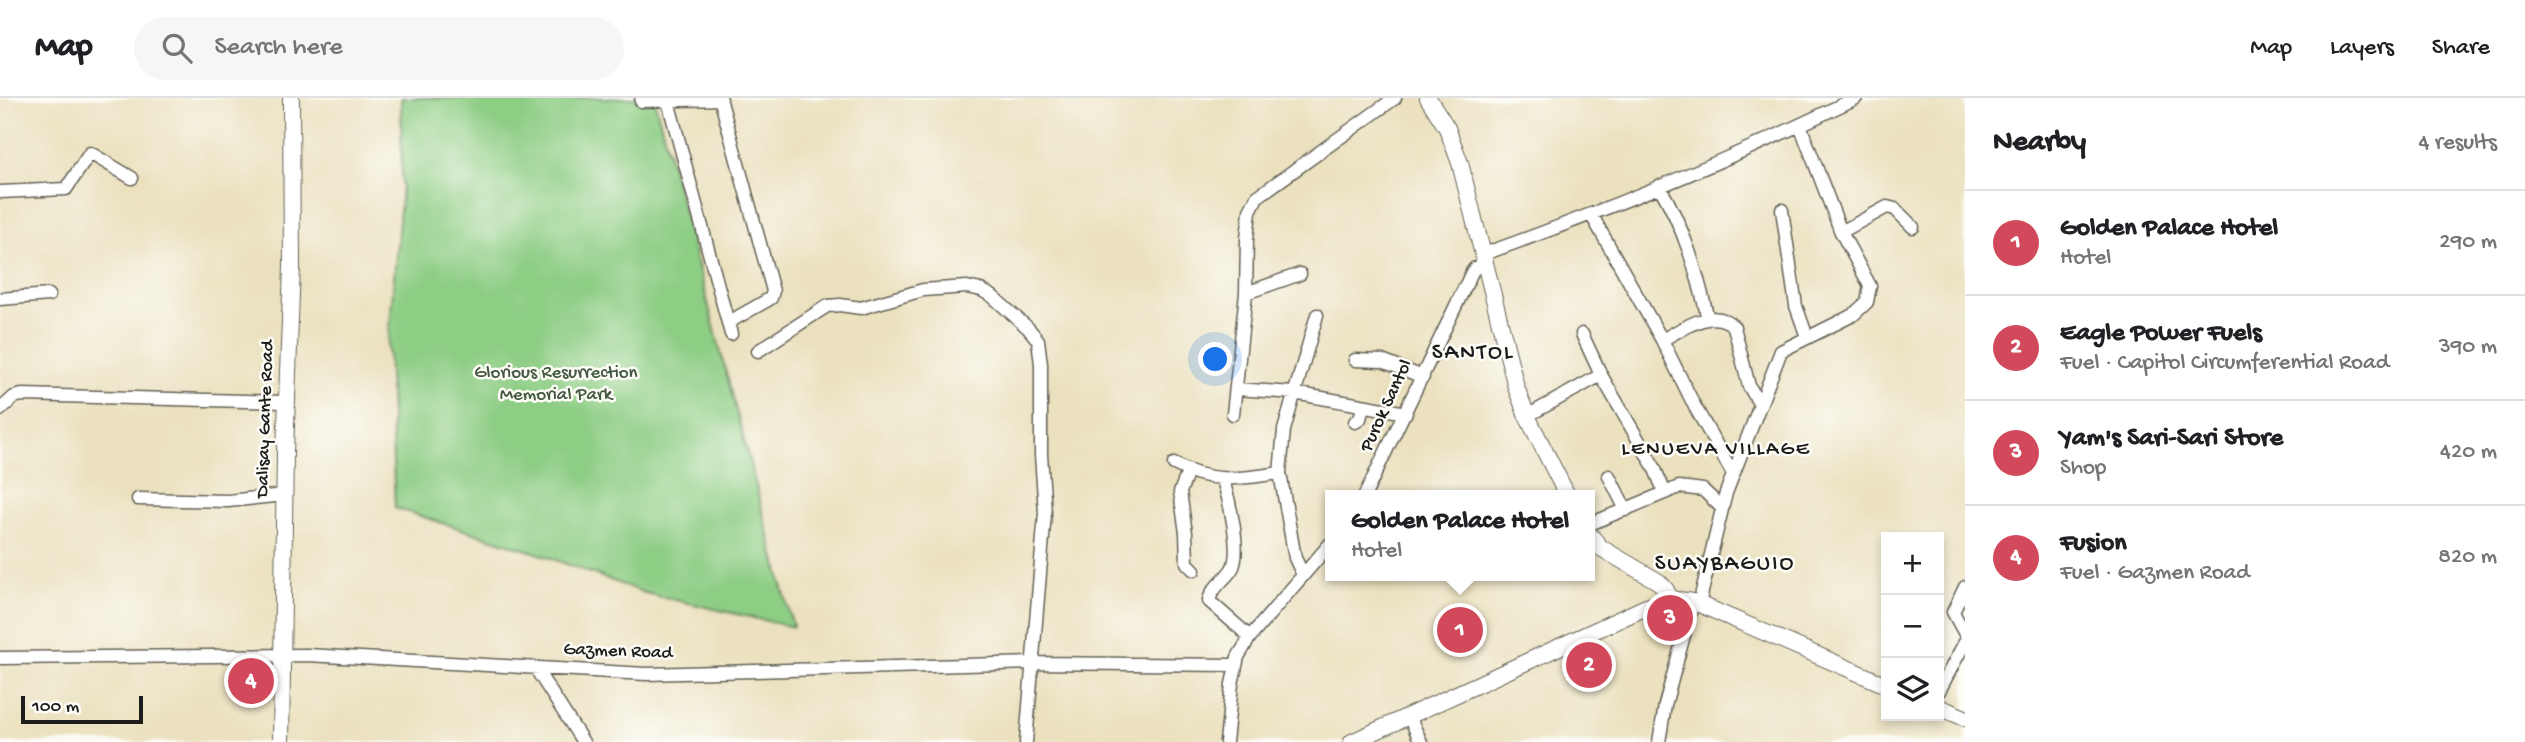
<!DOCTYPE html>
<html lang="en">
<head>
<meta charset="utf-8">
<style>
  body { margin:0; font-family:"Gochi Hand",sans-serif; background:#f6f6f6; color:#202124 }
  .controls { position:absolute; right:21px; bottom:21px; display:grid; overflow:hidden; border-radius:0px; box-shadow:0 4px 10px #0003 }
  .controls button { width:63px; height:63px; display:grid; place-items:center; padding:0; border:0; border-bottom:2px solid #e0e0e0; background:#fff; color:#202124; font:35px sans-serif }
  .scale { position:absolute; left:21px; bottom:18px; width:122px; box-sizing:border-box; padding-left:7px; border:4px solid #1c1c1c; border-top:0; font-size:19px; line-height:24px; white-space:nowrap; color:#1c1c1c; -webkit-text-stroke:5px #fdfcf7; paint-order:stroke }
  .you { position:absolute; left:1216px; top:262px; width:24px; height:24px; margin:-18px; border:5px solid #fff; border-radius:50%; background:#1a73e8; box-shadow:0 0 0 10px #1a73e833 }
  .badge { display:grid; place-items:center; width:46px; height:46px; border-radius:50%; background:#d1495b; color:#fff; font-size:23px; font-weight:700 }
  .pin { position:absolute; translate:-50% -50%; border:4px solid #fff; box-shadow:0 2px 7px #0006 }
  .popup { position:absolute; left:1325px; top:392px; width:270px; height:91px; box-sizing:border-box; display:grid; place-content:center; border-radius:0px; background:#fff; filter:drop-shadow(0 2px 5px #0005); font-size:23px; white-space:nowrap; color:#757577 }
  .popup b { font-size:26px; color:#202124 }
  .popup::after { content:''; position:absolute; left:50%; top:100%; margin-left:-14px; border:14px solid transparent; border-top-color:#fff }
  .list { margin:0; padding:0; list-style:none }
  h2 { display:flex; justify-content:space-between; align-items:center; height:91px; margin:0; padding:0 28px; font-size:30px }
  h2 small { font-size:23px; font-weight:400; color:#757577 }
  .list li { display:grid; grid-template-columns:46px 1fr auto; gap:21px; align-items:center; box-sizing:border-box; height:105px; padding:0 28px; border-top:2px solid #e0e0e0 }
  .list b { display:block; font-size:26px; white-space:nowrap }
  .list p { margin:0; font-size:23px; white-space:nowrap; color:#757577 }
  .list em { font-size:23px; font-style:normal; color:#757577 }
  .icon { flex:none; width:38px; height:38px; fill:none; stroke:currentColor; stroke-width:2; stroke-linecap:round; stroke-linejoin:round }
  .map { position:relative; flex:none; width:1965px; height:644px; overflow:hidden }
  header { display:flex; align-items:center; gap:42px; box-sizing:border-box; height:98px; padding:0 35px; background:#fff; border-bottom:2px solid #e0e0e0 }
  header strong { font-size:33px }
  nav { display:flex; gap:38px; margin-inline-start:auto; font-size:24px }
  .search { width:490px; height:63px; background:#f6f6f6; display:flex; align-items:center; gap:18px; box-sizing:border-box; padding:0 24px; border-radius:38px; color:#757577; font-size:26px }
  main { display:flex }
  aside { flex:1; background:#fff }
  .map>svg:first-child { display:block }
  .green { fill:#8dcd84; stroke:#547450; stroke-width:2 }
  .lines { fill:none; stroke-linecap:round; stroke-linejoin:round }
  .minor-casing { stroke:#646155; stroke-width:15 }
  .major-casing { stroke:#646155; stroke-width:18 }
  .minor { stroke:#fff; stroke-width:12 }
  .major { stroke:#fff; stroke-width:16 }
  .labels { text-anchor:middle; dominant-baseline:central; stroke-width:5; stroke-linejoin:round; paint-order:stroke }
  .park-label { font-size:19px; fill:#445a40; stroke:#fdfcf7 }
  .street-label { font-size:19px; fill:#1c1c1c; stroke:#fdfcf7 }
  .neighbourhood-label { font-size:21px; letter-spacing:2px; fill:#1c1c1c; stroke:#fdfcf7 }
  .quarter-label { font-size:23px; letter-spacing:2px; fill:#1c1c1c; stroke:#fdfcf7 }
</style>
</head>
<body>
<header>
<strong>Map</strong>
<div class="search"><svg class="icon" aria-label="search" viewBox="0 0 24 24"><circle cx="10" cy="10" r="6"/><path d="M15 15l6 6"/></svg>Search here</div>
<nav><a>Map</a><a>Layers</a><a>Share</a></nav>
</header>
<main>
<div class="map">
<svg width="1965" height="644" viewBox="0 0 1965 644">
  <rect width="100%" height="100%" fill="#fdfcf7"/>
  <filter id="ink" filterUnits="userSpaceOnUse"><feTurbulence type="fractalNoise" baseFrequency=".0143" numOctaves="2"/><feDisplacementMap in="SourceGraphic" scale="14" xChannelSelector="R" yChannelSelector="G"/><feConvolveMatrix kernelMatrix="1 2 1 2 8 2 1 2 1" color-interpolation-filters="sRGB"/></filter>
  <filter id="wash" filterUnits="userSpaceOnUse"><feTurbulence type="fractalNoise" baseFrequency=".00686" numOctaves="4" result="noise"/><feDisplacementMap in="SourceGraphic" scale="28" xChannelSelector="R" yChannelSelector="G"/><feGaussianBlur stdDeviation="1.57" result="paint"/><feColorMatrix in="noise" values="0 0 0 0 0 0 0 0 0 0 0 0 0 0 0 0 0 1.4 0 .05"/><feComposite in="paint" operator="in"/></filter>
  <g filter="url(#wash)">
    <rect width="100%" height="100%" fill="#ebe1bf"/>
    <!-- green -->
    <path class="green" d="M401,0H654L793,529L645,495L534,454L395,410L388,249L402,88Z"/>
  </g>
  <g filter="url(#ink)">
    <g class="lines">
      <defs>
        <path id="minor" d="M642,0L641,3L721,1
          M720,0L773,193L771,200L766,203L729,224
          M668,3L731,236
          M1659,88C1684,129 1697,174 1708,221
          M0,94L66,91L90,55L132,80
          M1782,112L1796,208L1807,239
          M1591,116L1662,242C1681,232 1714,207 1734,229L1749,288L1760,307
          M1841,134L1887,109L1895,111L1913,129
          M1484,156C1610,111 1736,59 1856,0
          M1246,195L1300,176
          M0,201L49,197
          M1582,236L1601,277L1654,369L1665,395
          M1662,242L1695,309L1733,376
          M758,253L827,208L840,207L861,210L923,192L967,189L981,192L992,198L1028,230L1038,242L1041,266V356L1045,415L1026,644
          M1355,262L1382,263L1423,279
          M1236,291L1294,295L1406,315
          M0,312L14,299L22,297L287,304
          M1233,316L1246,195L1247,141L1250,113L1257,99L1395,0
          M1527,318L1601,277
          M1355,324L1360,321L1363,308
          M1174,366C1211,386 1239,381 1280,375
          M1188,374L1180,394L1186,435L1187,465L1194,472
          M1609,378L1626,412
          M1223,382C1229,401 1242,454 1232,471C1225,482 1211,490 1209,503L1250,539
          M1365,397L1472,174L1475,170L1486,165
          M138,401L228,403L284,397
          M1590,426L1679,389L1703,392L1722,410
          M1303,477L1295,460L1280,375L1284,332L1317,217
          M1965,489L1953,514L1965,536
          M1699,506L1726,395L1781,253L1853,217L1867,204L1870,188L1841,134L1800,27
          M0,560L307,557L646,576L1032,565L1235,567
          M536,571L583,644
          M1939,593L1965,544
          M1409,618L1421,644
          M1226,644L1232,586L1238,559L1250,539L1330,446
          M1659,644L1665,607L1693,504"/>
        <path id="major" d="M1428,0L1447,30L1460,65L1516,289L1527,318L1567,397
          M1590,437L1601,450L1659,484L1666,492L1671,502
          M1939,609L1965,620
          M281,644L285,354L292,169L291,0
          M1352,644L1644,510C1663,503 1679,499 1699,506L1886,587"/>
      </defs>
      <!-- minor casing -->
      <use href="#minor" class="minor-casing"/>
      <!-- major casing -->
      <use href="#major" class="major-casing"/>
      <!-- minor -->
      <use href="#minor" class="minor"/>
      <!-- major -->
      <use href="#major" class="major"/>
    </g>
  </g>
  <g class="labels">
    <!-- park labels -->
    <g class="park-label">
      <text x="556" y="275">Glorious Resurrection<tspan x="556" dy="22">Memorial Park</tspan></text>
    </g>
    <!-- street labels -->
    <g class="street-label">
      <text transform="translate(1387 308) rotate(-65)">Purok Santol</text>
      <text transform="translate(266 321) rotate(-88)">Dalisay Gante Road</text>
      <text transform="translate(618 554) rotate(2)">Gazmen Road</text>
    </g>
    <!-- neighbourhood labels -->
    <g class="neighbourhood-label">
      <text x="1716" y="352">LENUEVA VILLAGE</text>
    </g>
    <!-- quarter labels -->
    <g class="quarter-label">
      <text x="1473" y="255">SANTOL</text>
      <text x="1725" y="466">SUAYBAGUIO</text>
    </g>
  </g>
</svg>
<div class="controls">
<button>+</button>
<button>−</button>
<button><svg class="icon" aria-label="layers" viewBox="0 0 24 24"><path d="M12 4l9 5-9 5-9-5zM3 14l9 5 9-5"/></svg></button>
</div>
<div class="scale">100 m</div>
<div class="you"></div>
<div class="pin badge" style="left:1460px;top:532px">1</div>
<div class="popup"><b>Golden Palace Hotel</b>Hotel</div>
<div class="pin badge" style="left:1589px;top:567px">2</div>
<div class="pin badge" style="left:1670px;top:520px">3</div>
<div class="pin badge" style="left:251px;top:583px">4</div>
</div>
<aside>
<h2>Nearby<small>4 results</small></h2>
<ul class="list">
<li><span class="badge">1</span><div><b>Golden Palace Hotel</b><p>Hotel</p></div><em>290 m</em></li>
<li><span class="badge">2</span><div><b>Eagle Power Fuels</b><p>Fuel · Capitol Circumferential Road</p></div><em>390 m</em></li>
<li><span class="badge">3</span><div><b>Yam's Sari-Sari Store</b><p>Shop</p></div><em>420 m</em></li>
<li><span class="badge">4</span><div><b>Fusion</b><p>Fuel · Gazmen Road</p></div><em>820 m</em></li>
</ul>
</aside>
</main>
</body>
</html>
